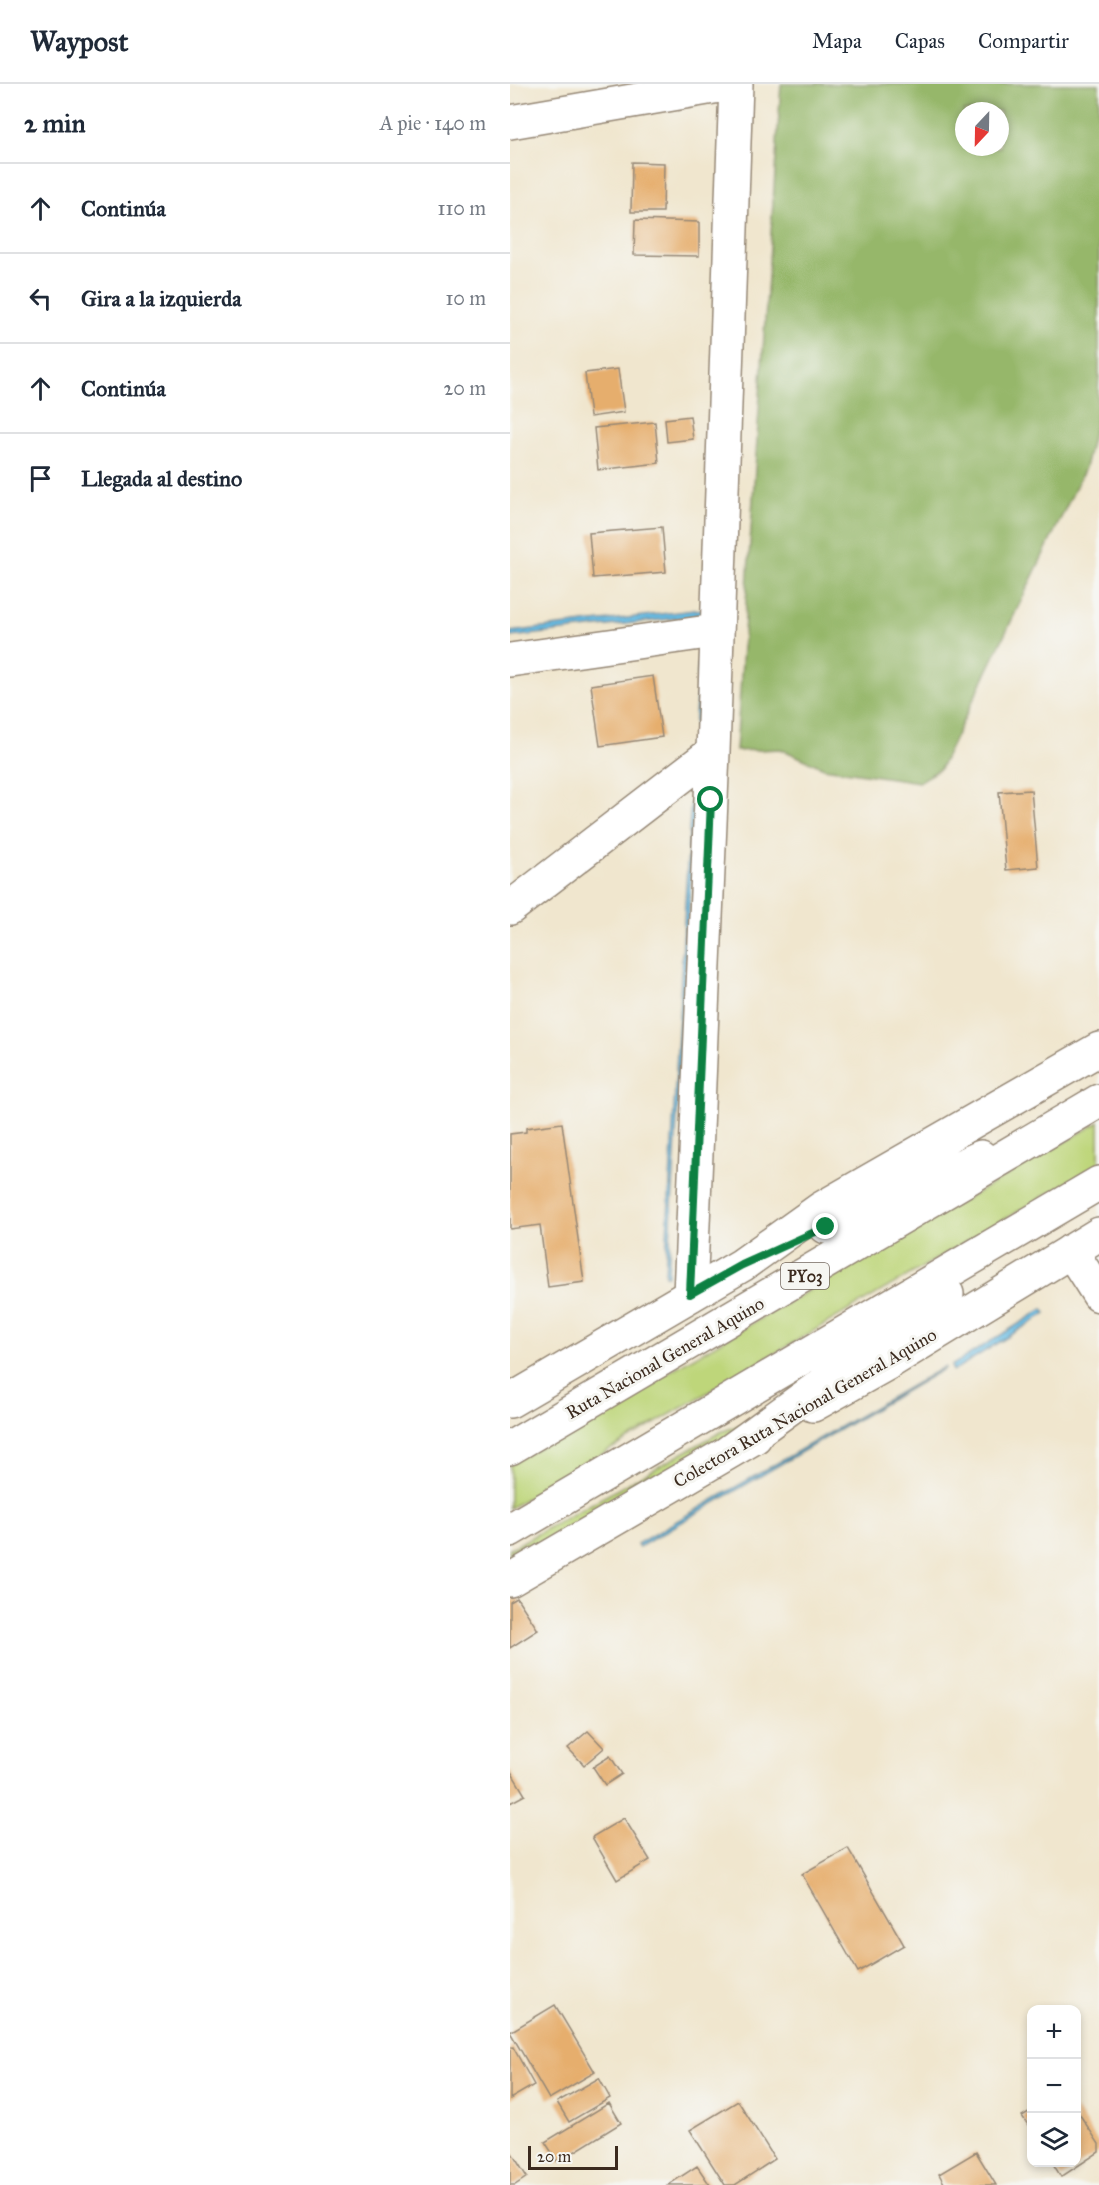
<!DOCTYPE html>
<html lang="es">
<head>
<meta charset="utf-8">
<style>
  body { margin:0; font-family:"IM FELL Great Primer",serif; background:#f6f6f7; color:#1f2937 }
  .controls { position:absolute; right:18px; bottom:18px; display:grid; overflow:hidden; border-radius:12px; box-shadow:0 3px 9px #0003 }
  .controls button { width:54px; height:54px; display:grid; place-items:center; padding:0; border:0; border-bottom:2px solid #e0e1e3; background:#fff; color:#1f2937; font:30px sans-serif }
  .compass { position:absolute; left:445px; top:18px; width:54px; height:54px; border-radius:50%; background:#fff; box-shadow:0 3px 9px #0003; rotate:202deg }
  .scale { position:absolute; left:18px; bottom:15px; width:90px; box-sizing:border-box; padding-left:6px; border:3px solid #3b2a1e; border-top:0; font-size:16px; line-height:21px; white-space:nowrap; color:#3b2a1e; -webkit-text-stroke:4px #f6f6f2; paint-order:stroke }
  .stop { position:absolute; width:18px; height:18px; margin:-14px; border:4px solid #0b8043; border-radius:50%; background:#fff }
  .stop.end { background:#0b8043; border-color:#fff; box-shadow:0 2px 6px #0008 }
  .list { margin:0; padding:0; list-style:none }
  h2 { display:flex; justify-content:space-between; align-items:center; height:78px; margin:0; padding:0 24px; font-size:26px }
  h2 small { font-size:20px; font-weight:400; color:#747a83 }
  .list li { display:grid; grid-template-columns:39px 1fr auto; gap:18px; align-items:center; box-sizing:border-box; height:90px; padding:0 24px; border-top:2px solid #e0e1e3 }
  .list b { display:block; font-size:22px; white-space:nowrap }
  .list em { font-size:20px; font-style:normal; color:#747a83 }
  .icon { flex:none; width:33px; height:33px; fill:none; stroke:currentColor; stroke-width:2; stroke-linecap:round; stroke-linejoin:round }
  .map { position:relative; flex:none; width:589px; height:2101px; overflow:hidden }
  header { display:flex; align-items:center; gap:36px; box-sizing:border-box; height:84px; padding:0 30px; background:#fff; border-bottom:2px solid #e0e1e3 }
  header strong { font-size:28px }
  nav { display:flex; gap:33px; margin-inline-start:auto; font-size:21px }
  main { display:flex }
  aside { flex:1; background:#fff }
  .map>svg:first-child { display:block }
  .green { fill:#bed67a; stroke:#7c804c; stroke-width:1.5 }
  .forest { fill:#96b76a; stroke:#687044; stroke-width:1.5; fill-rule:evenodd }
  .water { fill:#6bbfe7; stroke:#537482; stroke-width:1.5 }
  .building { fill:#e6ae6d }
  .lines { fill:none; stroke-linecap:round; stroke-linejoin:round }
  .minor-casing { stroke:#968876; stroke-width:36 }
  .major-casing { stroke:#968876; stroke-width:36 }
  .highway-casing { stroke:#968876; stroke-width:36 }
  .minor { stroke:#fff; stroke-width:33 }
  .major { stroke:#fff; stroke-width:33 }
  .highway { stroke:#fff; stroke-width:33 }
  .route { stroke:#0b8043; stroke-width:8 }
  .labels { text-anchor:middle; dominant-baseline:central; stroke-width:6; stroke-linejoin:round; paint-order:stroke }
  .shield { fill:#f6f6f2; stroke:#73675e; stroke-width:1.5 }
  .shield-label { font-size:16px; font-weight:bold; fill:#3b2a1e }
  .street-label { font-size:18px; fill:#3b2a1e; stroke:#f6f6f2 }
</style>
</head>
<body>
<header>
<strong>Waypost</strong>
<nav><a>Mapa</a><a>Capas</a><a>Compartir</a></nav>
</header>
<main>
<aside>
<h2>2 min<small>A pie · 140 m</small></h2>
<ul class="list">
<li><svg class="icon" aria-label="ahead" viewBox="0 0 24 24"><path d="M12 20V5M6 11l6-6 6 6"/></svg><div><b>Continúa</b></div><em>110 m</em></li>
<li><svg class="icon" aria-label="left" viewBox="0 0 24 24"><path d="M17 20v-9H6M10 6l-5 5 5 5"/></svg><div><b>Gira a la izquierda</b></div><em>10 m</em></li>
<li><svg class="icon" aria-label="ahead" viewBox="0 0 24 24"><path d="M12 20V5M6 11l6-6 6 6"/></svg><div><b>Continúa</b></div><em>20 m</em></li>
<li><svg class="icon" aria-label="arrive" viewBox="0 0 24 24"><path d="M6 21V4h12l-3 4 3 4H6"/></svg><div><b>Llegada al destino</b></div></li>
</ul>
</aside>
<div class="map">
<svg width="589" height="2101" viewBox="0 0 589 2101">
  <rect width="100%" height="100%" fill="#f6f6f2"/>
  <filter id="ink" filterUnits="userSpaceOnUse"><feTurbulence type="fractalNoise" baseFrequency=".0167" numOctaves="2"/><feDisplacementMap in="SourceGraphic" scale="12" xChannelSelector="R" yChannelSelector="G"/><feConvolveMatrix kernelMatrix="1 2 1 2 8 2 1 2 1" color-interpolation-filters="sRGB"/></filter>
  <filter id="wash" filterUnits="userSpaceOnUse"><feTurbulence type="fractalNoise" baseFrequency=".008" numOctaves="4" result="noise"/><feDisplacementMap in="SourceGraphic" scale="24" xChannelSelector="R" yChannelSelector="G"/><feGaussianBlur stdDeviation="1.35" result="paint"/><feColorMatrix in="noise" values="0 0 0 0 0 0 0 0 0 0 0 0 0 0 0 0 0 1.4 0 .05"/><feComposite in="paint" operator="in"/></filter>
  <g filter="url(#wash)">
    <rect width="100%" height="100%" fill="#f0e6ce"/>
    <!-- green -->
    <path class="green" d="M589,1038V1080L0,1424V1380Z
      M230,1341L233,1343L0,1484V1465L211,1348Z"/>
    <!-- forest -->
    <path class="forest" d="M271,0H589V292L586,337L575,384L430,685L409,698L314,684L271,665L226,667ZM454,27H490V63H454Z"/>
    <!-- water -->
    <path class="water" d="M193,525V531L0,553V548Z
      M189,563H194L158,1191H155Z
      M533,1225L536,1229L443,1287L441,1282Z
      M434,1283L435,1284L129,1463L127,1460Z"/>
    <g id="blocks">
      <!-- building -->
      <path class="building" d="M122,78L154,79L153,128H121Z
        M125,136L189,138V172L124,171Z
        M108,285L114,328L80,333L75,289Z
        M180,332L183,355L157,358L155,335Z
        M145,338L149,379L88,386L84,344Z
        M152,443L156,488L83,494L79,449Z
        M143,592L152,653L90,662L81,601Z
        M521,706L528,783L496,786L489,708Z
        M52,1039L74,1198L38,1203L30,1141L0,1145V1050L16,1048V1044Z
        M7,1514L28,1546L0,1564V1518Z
        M78,1647L94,1664L74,1681L58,1664Z
        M100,1672L112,1690L95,1701L83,1683Z
        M0,1686L15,1711L0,1719Z
        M114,1734L140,1776L107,1796L82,1753Z
        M338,1764L394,1861L348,1888L292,1790Z
        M45,1921L85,1988L39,2015L0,1948Z
        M3,1963L24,2001L0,2015V1964Z
        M89,1994L100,2014L59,2038L47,2018Z
        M228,2017L265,2075L225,2101H215L180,2046Z
        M99,2019L111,2039L48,2078L35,2058Z
        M566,2025L589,2060V2068L551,2093L542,2078H566Z
        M522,2026V2047L512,2032Z
        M0,2066L17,2093L5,2101H0Z
        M466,2068L486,2101H435L429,2090Z
        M187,2082L200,2101H158Z"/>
    </g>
  </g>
  <g filter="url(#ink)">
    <use href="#blocks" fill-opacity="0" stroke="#968876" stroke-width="1.5"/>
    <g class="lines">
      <defs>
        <path id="minor" d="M0,38L221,0
          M0,576L205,547
          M0,824L203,668
          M561,1167L589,1211
          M180,1211L203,668L226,0"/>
        <path id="major" d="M316,1143L471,1073
          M0,1317L232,1181L312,1124L589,965
          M303,1321L378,1279L589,1150
          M0,1496L245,1353"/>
        <path id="highway" d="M0,1364L589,1017
          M220,1367L437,1210
          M0,1446L589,1099"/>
      </defs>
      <!-- minor casing -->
      <use href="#minor" class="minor-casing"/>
      <!-- major casing -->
      <use href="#major" class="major-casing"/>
      <!-- highway casing -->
      <use href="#highway" class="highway-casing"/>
      <!-- minor -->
      <use href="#minor" class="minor"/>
      <!-- major -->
      <use href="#major" class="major"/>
      <!-- highway -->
      <use href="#highway" class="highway"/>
    </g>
  </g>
  <g class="lines" filter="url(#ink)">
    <!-- route -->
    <path class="route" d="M201,716L180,1210L232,1181L316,1143"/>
  </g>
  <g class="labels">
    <!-- shield labels -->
    <rect class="shield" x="271" y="1179" width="48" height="26" rx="4.5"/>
    <g class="shield-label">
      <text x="295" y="1192">PY03</text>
    </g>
    <!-- street labels -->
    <g class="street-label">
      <text transform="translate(155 1274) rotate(-30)">Ruta Nacional General Aquino</text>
      <text transform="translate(295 1324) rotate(-30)">Colectora Ruta Nacional General Aquino</text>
    </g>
  </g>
</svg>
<div class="controls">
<button>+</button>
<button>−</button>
<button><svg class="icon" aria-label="layers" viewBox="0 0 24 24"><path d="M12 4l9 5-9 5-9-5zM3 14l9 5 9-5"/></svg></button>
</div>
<svg class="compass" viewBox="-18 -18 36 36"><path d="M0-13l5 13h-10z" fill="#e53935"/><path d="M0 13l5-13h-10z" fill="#747a83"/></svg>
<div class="scale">20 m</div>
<div class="stop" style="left:201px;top:716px"></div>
<div class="stop end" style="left:316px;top:1143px"></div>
</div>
</main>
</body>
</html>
